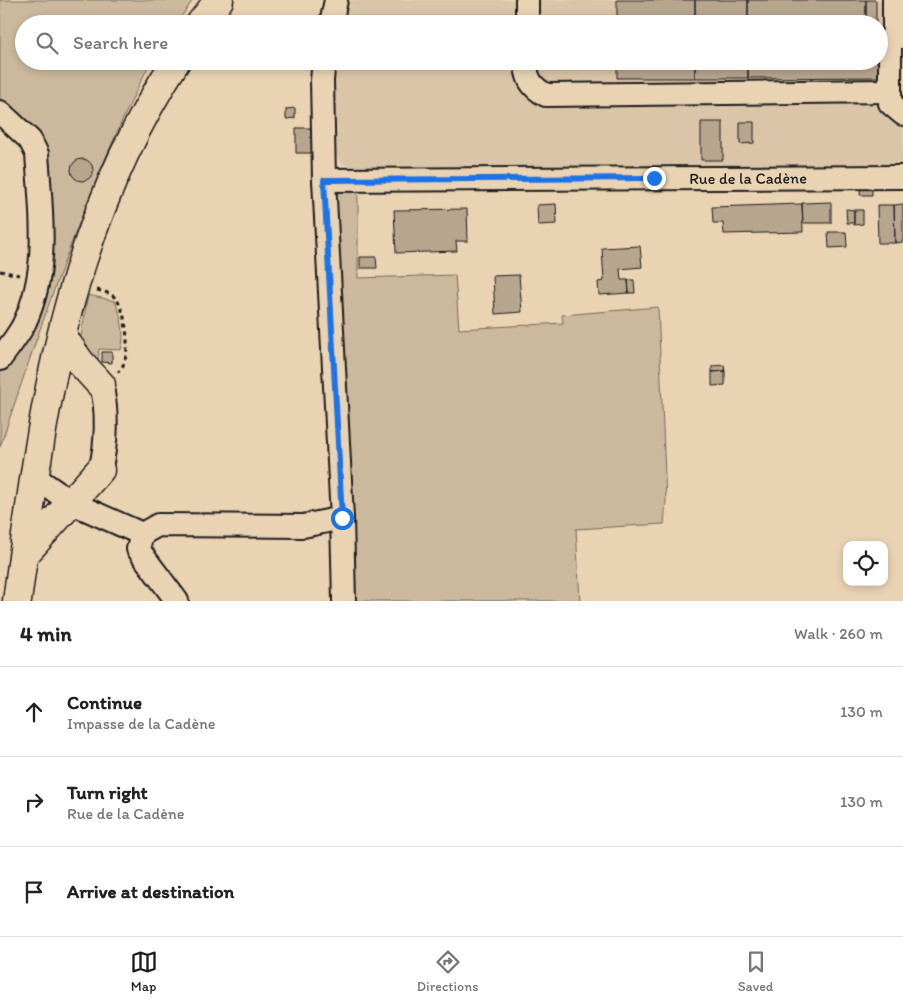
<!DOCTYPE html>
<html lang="en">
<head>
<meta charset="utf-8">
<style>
  body { margin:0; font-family:Itim,sans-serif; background:#f6f6f6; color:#222 }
  .controls { position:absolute; right:15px; bottom:15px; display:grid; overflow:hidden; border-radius:10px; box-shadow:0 2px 8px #0003 }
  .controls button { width:45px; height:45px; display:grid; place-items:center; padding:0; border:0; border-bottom:1px solid #e0e0e0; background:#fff; color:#222; font:25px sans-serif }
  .stop { position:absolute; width:15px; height:15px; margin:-11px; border:4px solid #1a73e8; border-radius:50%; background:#fff }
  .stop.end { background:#1a73e8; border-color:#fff; box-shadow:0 1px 5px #0008 }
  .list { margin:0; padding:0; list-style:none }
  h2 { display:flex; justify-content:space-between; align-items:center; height:65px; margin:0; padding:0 20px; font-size:21px }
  h2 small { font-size:16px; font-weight:400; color:#767676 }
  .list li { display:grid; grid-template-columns:32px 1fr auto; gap:15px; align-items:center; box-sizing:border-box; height:90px; padding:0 20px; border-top:1px solid #e0e0e0 }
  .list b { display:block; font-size:19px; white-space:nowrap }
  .list p { margin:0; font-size:16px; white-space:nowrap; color:#767676 }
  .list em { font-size:16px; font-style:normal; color:#767676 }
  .icon { flex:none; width:28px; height:28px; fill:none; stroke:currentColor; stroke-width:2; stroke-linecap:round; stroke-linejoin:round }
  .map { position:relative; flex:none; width:903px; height:601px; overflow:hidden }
  .search { position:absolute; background:#fff; box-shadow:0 2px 8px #0003; left:15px; right:15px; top:15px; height:55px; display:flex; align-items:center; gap:12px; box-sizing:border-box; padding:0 18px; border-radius:28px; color:#767676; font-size:19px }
  .sheet { height:335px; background:#fff }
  nav { display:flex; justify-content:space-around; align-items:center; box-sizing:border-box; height:70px; border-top:1px solid #e0e0e0; background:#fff; font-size:14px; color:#767676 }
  nav a { display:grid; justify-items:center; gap:2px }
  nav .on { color:#1c1c1c }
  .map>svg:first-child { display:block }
  .built { fill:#dbc5a8 }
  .green { fill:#ccb89d; stroke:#746a5c }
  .building { fill:#b7a58e; stroke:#1c1c1c }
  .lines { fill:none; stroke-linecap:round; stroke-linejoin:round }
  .minor-casing { stroke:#1c1c1c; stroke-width:26 }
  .highway-casing { stroke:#1c1c1c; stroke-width:31 }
  .path { stroke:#1c1c1c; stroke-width:3; stroke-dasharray:4 4; stroke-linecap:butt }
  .minor { stroke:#ead3b3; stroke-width:22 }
  .highway { stroke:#ead3b3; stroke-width:28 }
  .route { stroke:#1a73e8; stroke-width:6 }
  .labels { text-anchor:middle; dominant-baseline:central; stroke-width:4.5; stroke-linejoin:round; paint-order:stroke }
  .street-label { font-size:16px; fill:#1c1c1c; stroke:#ead3b3 }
</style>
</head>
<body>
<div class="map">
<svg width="903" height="601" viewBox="0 0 903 601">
  <rect width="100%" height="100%" fill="#ead3b3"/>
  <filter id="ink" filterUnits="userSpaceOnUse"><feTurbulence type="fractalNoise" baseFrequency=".02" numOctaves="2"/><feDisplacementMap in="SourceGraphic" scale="10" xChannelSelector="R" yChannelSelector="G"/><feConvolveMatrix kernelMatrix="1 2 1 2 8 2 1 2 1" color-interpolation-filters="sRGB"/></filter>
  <g filter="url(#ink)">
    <!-- built -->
    <path class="built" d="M347,0H903V171L381,174L350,168L339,160L333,150L334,61H879V24H342Z"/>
    <!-- green -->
    <path class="green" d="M0,0H193L176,24H24V61H151C88,184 44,316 0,447V373L32,326L43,305L52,275L50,164L41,143L0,98Z
      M358,187V278L455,275L459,329L563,323L562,315L658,307L666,501L664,524L576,529L580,601H351L334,199L341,189Z
      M88,295L115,301C121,316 126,334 121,350L99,349L98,363L80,342Z"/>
    <!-- building -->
    <path class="building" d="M617,0H695V24H617Z
      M695,0H748V24H695Z
      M748,0H866V24H748Z
      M866,0H876V24H866Z
      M617,61H695V78H617Z
      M695,61H748V78H695Z
      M748,61H879L880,77L748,78Z
      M295,108V118L286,119V109Z
      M701,122H723V160H701Z
      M740,122H754V143L740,144Z
      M296,128H313L314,153H296Z
      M71 170a11 11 0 1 1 22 0a11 11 0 1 1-22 0Z
      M861,184H872V195H860Z
      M831,202V223H803L802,203Z
      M556,204L557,224L538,225L537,205Z
      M802,204L803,232L724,234L723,223H713L712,207Z
      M903,204V242L895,243L894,205Z
      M877,205H894L895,243H878Z
      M467,209L468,241H456L457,251L396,253L394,210Z
      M846,209L854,210V223H847Z
      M854,210H863V224L854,225Z
      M828,232H846L847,247L829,248Z
      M640,246L642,267L620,269L621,280H628L629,293L599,295L598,282L604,281L602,248Z
      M360,257H376L377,268H360Z
      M519,275L522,312L495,314L493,276Z
      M628,280H634L635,293H629Z
      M102,352H112V363L102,362Z
      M724,365L725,371L712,372V366Z
      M725,371V385L712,386V372Z"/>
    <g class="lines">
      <defs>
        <g id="minor">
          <path d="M894,0V31L903,37"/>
          <path d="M331,24L336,0"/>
          <path d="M527,24V0"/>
          <path d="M894,31L890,41V103L903,114"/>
          <path d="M324,61L322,80L324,180L342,518L344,601"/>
          <path d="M526,61C526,78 531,87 546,95L890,91"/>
          <path d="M0,112L30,140L37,154C41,212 50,269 24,324C18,336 8,348 0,359"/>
          <path id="s1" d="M324,180L903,177"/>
          <path d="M100,470C107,445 108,409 101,385"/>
          <path d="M36,478L72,503L142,534"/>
          <path d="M177,601L138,549L142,534L158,525L303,526L342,518"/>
        </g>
        <path id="highway" d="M200,24L219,0
          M62,336L80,362L101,385
          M23,556L100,470
          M17,601C31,498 45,385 75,285C98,207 132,129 176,61"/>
      </defs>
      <!-- minor casing -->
      <use href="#minor" class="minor-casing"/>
      <!-- highway casing -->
      <use href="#highway" class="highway-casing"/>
      <!-- path -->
      <path class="path" d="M0,271L19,275
        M97,290C105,292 112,293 117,300C127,314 133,360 118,372"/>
      <!-- minor -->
      <use href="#minor" class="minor"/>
      <!-- highway -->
      <use href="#highway" class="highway"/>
    </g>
  </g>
  <g class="lines" filter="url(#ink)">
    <!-- route -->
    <path class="route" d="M342,518L324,180L654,178"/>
  </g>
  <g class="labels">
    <!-- street labels -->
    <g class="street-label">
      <text stroke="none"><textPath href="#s1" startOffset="424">Rue de la Cadène</textPath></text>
    </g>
  </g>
</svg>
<div class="controls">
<button><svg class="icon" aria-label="locate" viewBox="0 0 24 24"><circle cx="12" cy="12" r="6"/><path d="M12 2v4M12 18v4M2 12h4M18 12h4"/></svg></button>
</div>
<div class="stop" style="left:342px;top:518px"></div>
<div class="stop end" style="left:654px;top:178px"></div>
<div class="search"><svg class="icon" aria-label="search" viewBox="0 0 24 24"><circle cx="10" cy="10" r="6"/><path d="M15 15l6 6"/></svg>Search here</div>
</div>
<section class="sheet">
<h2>4 min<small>Walk · 260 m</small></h2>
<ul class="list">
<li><svg class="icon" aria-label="ahead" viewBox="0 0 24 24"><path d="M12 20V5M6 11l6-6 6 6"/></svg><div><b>Continue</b><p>Impasse de la Cadène</p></div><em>130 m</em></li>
<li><svg class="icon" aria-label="right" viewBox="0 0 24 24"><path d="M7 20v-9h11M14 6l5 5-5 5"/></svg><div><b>Turn right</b><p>Rue de la Cadène</p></div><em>130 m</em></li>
<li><svg class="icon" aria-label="arrive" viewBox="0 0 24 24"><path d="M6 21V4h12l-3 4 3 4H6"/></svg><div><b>Arrive at destination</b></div></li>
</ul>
</section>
<nav>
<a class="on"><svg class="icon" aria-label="map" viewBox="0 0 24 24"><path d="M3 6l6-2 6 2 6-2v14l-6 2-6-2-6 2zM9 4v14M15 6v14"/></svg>Map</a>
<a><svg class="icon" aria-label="directions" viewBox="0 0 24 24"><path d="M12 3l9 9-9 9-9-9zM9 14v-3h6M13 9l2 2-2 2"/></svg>Directions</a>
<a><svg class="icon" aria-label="saved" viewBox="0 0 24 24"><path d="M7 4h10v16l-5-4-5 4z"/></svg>Saved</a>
</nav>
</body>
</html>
